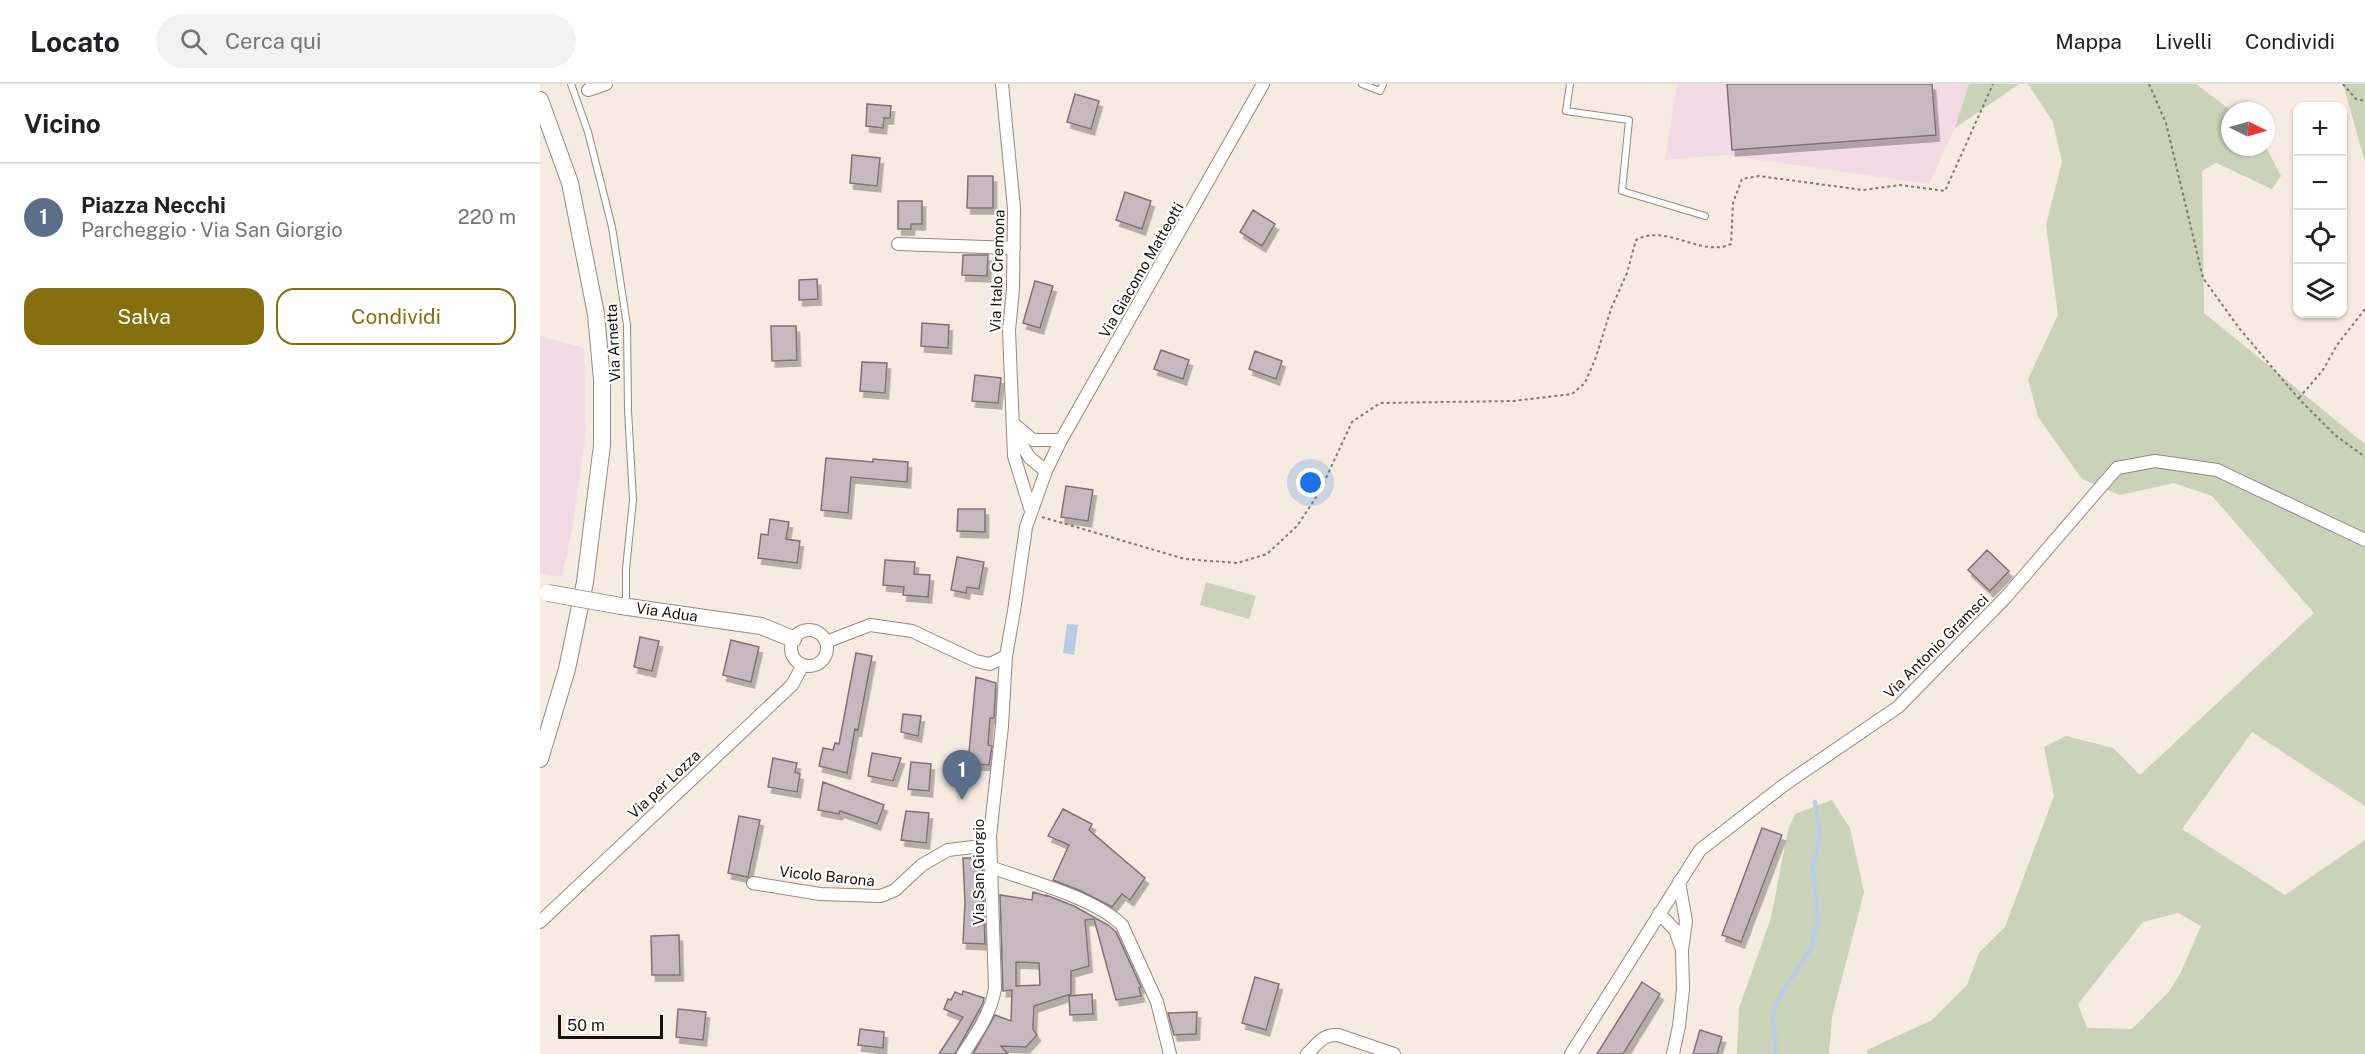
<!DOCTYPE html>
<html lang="it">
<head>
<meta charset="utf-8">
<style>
  body { margin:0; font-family:"Public Sans",sans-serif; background:#f2f2f2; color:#202124 }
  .controls { position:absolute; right:18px; top:18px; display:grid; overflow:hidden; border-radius:12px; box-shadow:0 2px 4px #0004 }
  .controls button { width:54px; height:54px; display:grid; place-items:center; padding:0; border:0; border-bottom:2px solid #e0e0e0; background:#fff; color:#202124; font:30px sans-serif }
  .compass { position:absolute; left:1681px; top:18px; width:54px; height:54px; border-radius:50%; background:#fff; box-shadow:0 2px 4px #0004; rotate:95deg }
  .scale { position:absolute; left:18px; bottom:15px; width:105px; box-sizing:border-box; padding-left:6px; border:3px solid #15120e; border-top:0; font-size:16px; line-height:21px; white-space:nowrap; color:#15120e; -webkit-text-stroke:4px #fff; paint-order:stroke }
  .you { position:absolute; left:771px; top:399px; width:21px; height:21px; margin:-15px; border:4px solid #fff; border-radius:50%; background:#1a73e8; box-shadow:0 0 0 9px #1a73e833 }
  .badge { display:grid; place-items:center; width:39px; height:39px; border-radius:50%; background:#856f0f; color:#fff; font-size:20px; font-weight:700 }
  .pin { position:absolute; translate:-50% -50px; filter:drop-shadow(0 2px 3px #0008) }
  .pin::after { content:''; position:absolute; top:32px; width:21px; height:18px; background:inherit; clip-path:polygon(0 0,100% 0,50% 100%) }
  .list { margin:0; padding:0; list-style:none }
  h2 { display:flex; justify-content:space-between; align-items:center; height:78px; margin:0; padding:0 24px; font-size:26px }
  h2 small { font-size:20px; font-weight:400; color:#757577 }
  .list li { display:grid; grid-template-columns:39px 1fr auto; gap:18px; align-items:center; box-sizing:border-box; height:108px; padding:0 24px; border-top:2px solid #e0e0e0 }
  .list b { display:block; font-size:22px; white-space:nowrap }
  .list p { margin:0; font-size:20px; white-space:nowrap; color:#757577 }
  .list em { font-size:20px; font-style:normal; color:#757577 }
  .actions { display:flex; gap:12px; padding:18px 24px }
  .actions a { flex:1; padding:14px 0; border:2px solid #856f0f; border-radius:18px; text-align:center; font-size:21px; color:#856f0f }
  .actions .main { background:#856f0f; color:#fff }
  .icon { flex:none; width:33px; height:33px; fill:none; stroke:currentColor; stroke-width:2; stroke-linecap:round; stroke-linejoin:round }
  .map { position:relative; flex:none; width:1825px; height:970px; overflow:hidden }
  header { display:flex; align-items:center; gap:36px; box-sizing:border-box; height:84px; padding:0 30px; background:#fff; border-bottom:2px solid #e0e0e0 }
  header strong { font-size:28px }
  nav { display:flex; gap:33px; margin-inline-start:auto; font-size:21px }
  .search { width:420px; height:54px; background:#f2f2f2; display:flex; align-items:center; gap:15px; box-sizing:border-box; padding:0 21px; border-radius:33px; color:#757577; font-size:22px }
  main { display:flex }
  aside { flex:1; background:#fff }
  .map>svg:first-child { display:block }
  .industrial { fill:#f3dbe6 }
  .green { fill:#cad2b8; fill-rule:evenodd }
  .water { fill:#bacbe5 }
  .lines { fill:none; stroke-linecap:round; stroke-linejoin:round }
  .stream { stroke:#bacbe5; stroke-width:4.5 }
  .building { fill:#c5b8be; stroke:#7f7379; stroke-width:1.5; fill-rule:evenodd; filter:url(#shadow) }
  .lane-casing { stroke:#938a81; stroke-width:8 }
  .street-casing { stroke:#938a81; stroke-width:14 }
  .secondary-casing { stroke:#938a81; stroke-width:18 }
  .path { stroke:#7f7972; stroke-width:2; stroke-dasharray:3 3; stroke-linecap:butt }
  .lane { stroke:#fff; stroke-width:6 }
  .street { stroke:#fff; stroke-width:12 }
  .secondary { stroke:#fff; stroke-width:16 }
  .secondary-bridge-casing { stroke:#938a81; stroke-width:18; stroke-linecap:butt }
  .secondary-bridge { stroke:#fff; stroke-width:16 }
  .labels { text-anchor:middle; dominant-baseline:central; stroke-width:4.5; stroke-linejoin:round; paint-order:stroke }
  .street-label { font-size:15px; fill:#15120e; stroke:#fff }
</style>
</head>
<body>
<header>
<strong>Locato</strong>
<div class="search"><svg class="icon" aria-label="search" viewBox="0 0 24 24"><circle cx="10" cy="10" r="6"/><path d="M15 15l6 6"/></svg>Cerca qui</div>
<nav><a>Mappa</a><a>Livelli</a><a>Condividi</a></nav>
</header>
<main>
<aside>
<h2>Vicino<small></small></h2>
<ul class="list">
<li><span class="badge" style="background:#5c6f8a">1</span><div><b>Piazza Necchi</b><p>Parcheggio · Via San Giorgio</p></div><em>220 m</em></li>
</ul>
<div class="actions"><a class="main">Salva</a><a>Condividi</a></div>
</aside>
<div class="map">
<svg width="1825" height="970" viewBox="0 0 1825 970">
  <defs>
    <filter id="shadow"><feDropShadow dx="3.5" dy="6" stdDeviation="0" flood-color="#0004"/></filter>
  </defs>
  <rect width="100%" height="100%" fill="#f5ebe1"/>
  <!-- industrial -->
  <path class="industrial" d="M1137,0H1429L1415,44L1389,100L1185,71L1125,76Z
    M0,252L44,264L46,348L33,441L22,493L0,489Z"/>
  <!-- green -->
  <path class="green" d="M1429,0H1479L1415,44Z
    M1488,0H1656L1692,27H1690V63H1726L1741,92L1732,105L1676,79L1662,87L1664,229L1825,360V722L1712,648L1642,745L1745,811L1825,756V970H1328L1327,966L1392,936L1427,901L1439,869L1465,843L1514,712L1504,663L1526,652L1573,664L1600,691L1774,529L1672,412L1634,399L1580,411L1542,395L1498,333L1488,295L1518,231L1506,141L1522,78L1513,38ZM1638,829L1661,842L1641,888L1628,909L1592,945L1547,944L1538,920L1603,838Z
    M1803,0H1825V78Z
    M666,498L716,512L709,535L660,521Z
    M1292,716L1310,744L1324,808L1292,933L1289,970H1197L1199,924L1231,834L1248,746L1255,730Z"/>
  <!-- water -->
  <path class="water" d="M527,540L538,541L534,571L523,569Z"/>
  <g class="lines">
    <!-- stream -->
    <path class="stream" d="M1236,970L1233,930L1242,908L1271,864L1278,837L1273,783L1280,752L1275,718"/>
  </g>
  <!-- building -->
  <path class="building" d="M1187,0H1392L1396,51L1192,66Z
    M535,10L559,17L551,45L527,38Z
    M327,20L351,22L350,34H344L343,44L326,42Z
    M312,71L340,74L337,102L310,99Z
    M428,92H453V124H427Z
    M585,108L611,117L602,145L576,136Z
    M358,117H382V140H371V145H358Z
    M713,126L735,140L722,162L700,148Z
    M423,171H448L447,192L422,191Z
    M277,195L278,215L259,216V196Z
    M495,197L513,202L500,244L483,239Z
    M382,239L409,241L408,264L381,262Z
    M231,242H256L257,276L232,277Z
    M621,266L649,276L643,295L614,285Z
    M715,267L742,277L736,295L709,285Z
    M322,278L347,279L345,309L320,307Z
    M435,291L461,294L458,319L432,317Z
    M286,374L333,378V375L368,378L367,398L311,393L308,429L281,426Z
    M526,402L553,406L548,437L521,433Z
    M418,425H445V448L417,447Z
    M230,435L249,438L246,455L260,457L257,479L218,474L221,450L228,451Z
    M1447,466L1469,487L1450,507L1428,486Z
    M417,473L444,478L439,505L427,503L426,509L411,506Z
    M345,476L375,478L374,490L390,491L388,513L363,511L364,503L343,501Z
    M100,553L119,557L112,587L94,583Z
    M191,556L219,563L211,598L183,591Z
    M316,569L332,572L318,646L315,645L307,689L279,682L283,664L293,666L295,659L299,660Z
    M436,593L456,599L454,634H450L448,661L452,662L449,681L428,679Z
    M363,630L381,632L378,652L361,648Z
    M332,669L361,674L353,697L328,692Z
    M233,674L257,679L255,688L260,690L257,708L228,703Z
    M371,678L391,680L389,707L368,705Z
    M283,698L344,721L337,740L300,727L299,730L278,726Z
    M523,725L552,740L549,746L605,794L590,816L582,810L572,823L541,807L513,796L529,761L508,752Z
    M366,727L389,729L386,759L361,756Z
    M199,732L220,736L208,793L188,789Z
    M1222,744L1242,751L1201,858L1182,851Z
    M423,774H442L445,860L423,859L425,818Z
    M493,808L506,812V811L534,822L568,841L576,848L601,903L599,904L601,912L576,916L554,835L545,836L549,882L531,887V910L494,922L493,945L497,951L486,963L461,962L468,970H433L455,931L471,937L472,906L463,907L460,811L492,816ZM476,878L499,879L500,901L476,902Z
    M139,851L140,891H112L111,852Z
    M715,893L739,900L726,946L702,939Z
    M1102,898L1120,910L1083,970H1057Z
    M423,907L444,914L443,919L415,970H399L423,933L404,925L408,915L411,916L415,908L422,911Z
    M552,910L553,930L530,931L529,912Z
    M138,925L166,928L163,956L136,953Z
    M657,928L656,950L634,951L628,929Z
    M320,945L344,948L343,964L318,961Z
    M1160,946L1182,953L1177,970H1153Z"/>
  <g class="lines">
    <defs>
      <path id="lane" d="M31,0L48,48L72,143L87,241L88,326L93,416L86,485V522
        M822,0L840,7L843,0
        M1030,0L1026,27L1089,36L1082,107L1165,132"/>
      <path id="street" d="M462,0L474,124L473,205L469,246L474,372L491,427
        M48,6L66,0
        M358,160L474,164
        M474,340L493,356H521
        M475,351L490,374L506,387
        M251 564a18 18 0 1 1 36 0a18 18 0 1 1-36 0Z
        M286,558L330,541L372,547L436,577L450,580L466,572
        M450,783C489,797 553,813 582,841L617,918L630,970
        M213,799L280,810L341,812L355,806L382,781L408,766L450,761
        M1119,829L1135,846L1141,863
        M0,838L252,601L263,581
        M423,970C437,949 451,929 455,904L450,752L462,642L466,572L474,527L486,443L506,387L521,356L723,0
        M767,970C778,960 782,950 798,951L854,970
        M1031,970L1160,766L1244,701L1358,623L1466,513L1577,384L1615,377L1677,386L1825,456
        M1133,970L1139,942L1143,905L1142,866L1146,837L1139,798"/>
      <path id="secondary" d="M0,16L30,99L56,230L62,296V361L45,498L27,585L0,675
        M81,522L221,542L253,555"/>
    </defs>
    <!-- lane casing -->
    <use href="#lane" class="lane-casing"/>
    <!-- street casing -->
    <use href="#street" class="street-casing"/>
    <!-- secondary casing -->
    <use href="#secondary" class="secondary-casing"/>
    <!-- path -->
    <path class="path" d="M1609,0L1626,39L1663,194L1699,244L1759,315L1795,351L1825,373
      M1803,0L1816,15L1825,17
      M1759,314L1783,286L1797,261L1825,225
      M502,433L645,475L697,479L727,470L757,442L779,409L812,338L840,319L973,317L1032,310L1045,299L1056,273L1071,225L1087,189L1096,156C1126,139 1162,174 1191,160L1193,119L1202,95L1219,92L1323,106L1360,101L1405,107L1453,0"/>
    <!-- lane -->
    <use href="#lane" class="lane"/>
    <!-- street -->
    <use href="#street" class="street"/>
    <!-- secondary -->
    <use href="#secondary" class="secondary"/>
    <defs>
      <path id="secondary-bridge" d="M8,509L81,522"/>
    </defs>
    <!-- secondary-bridge casing -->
    <use href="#secondary-bridge" class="secondary-bridge-casing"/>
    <!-- secondary-bridge -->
    <use href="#secondary-bridge" class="secondary-bridge"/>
  </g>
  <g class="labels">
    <!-- street labels -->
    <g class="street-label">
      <text transform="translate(601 186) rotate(-60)">Via Giacomo Matteotti</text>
      <text transform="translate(457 187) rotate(-88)">Via Italo Cremona</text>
      <text transform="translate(73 259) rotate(-93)">Via Arnetta</text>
      <text transform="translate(127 528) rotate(8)">Via Adua</text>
      <text transform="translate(1396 562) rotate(-45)">Via Antonio Gramsci</text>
      <text transform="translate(124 700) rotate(-43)">Via per Lozza</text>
      <text transform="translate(438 788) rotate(-90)">Via San Giorgio</text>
      <text transform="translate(287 792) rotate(6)">Vicolo Barona</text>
    </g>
  </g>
</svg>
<div class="controls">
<button>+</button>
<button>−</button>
<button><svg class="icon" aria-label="locate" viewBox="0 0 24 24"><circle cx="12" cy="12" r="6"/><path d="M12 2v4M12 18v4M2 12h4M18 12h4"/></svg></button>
<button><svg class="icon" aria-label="layers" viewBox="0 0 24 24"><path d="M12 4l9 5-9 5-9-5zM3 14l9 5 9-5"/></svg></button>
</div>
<svg class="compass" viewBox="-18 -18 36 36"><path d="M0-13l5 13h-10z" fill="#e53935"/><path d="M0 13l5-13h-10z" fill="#757577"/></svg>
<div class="scale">50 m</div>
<div class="you"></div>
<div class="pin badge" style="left:422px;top:716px;background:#5c6f8a">1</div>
</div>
</main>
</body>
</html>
